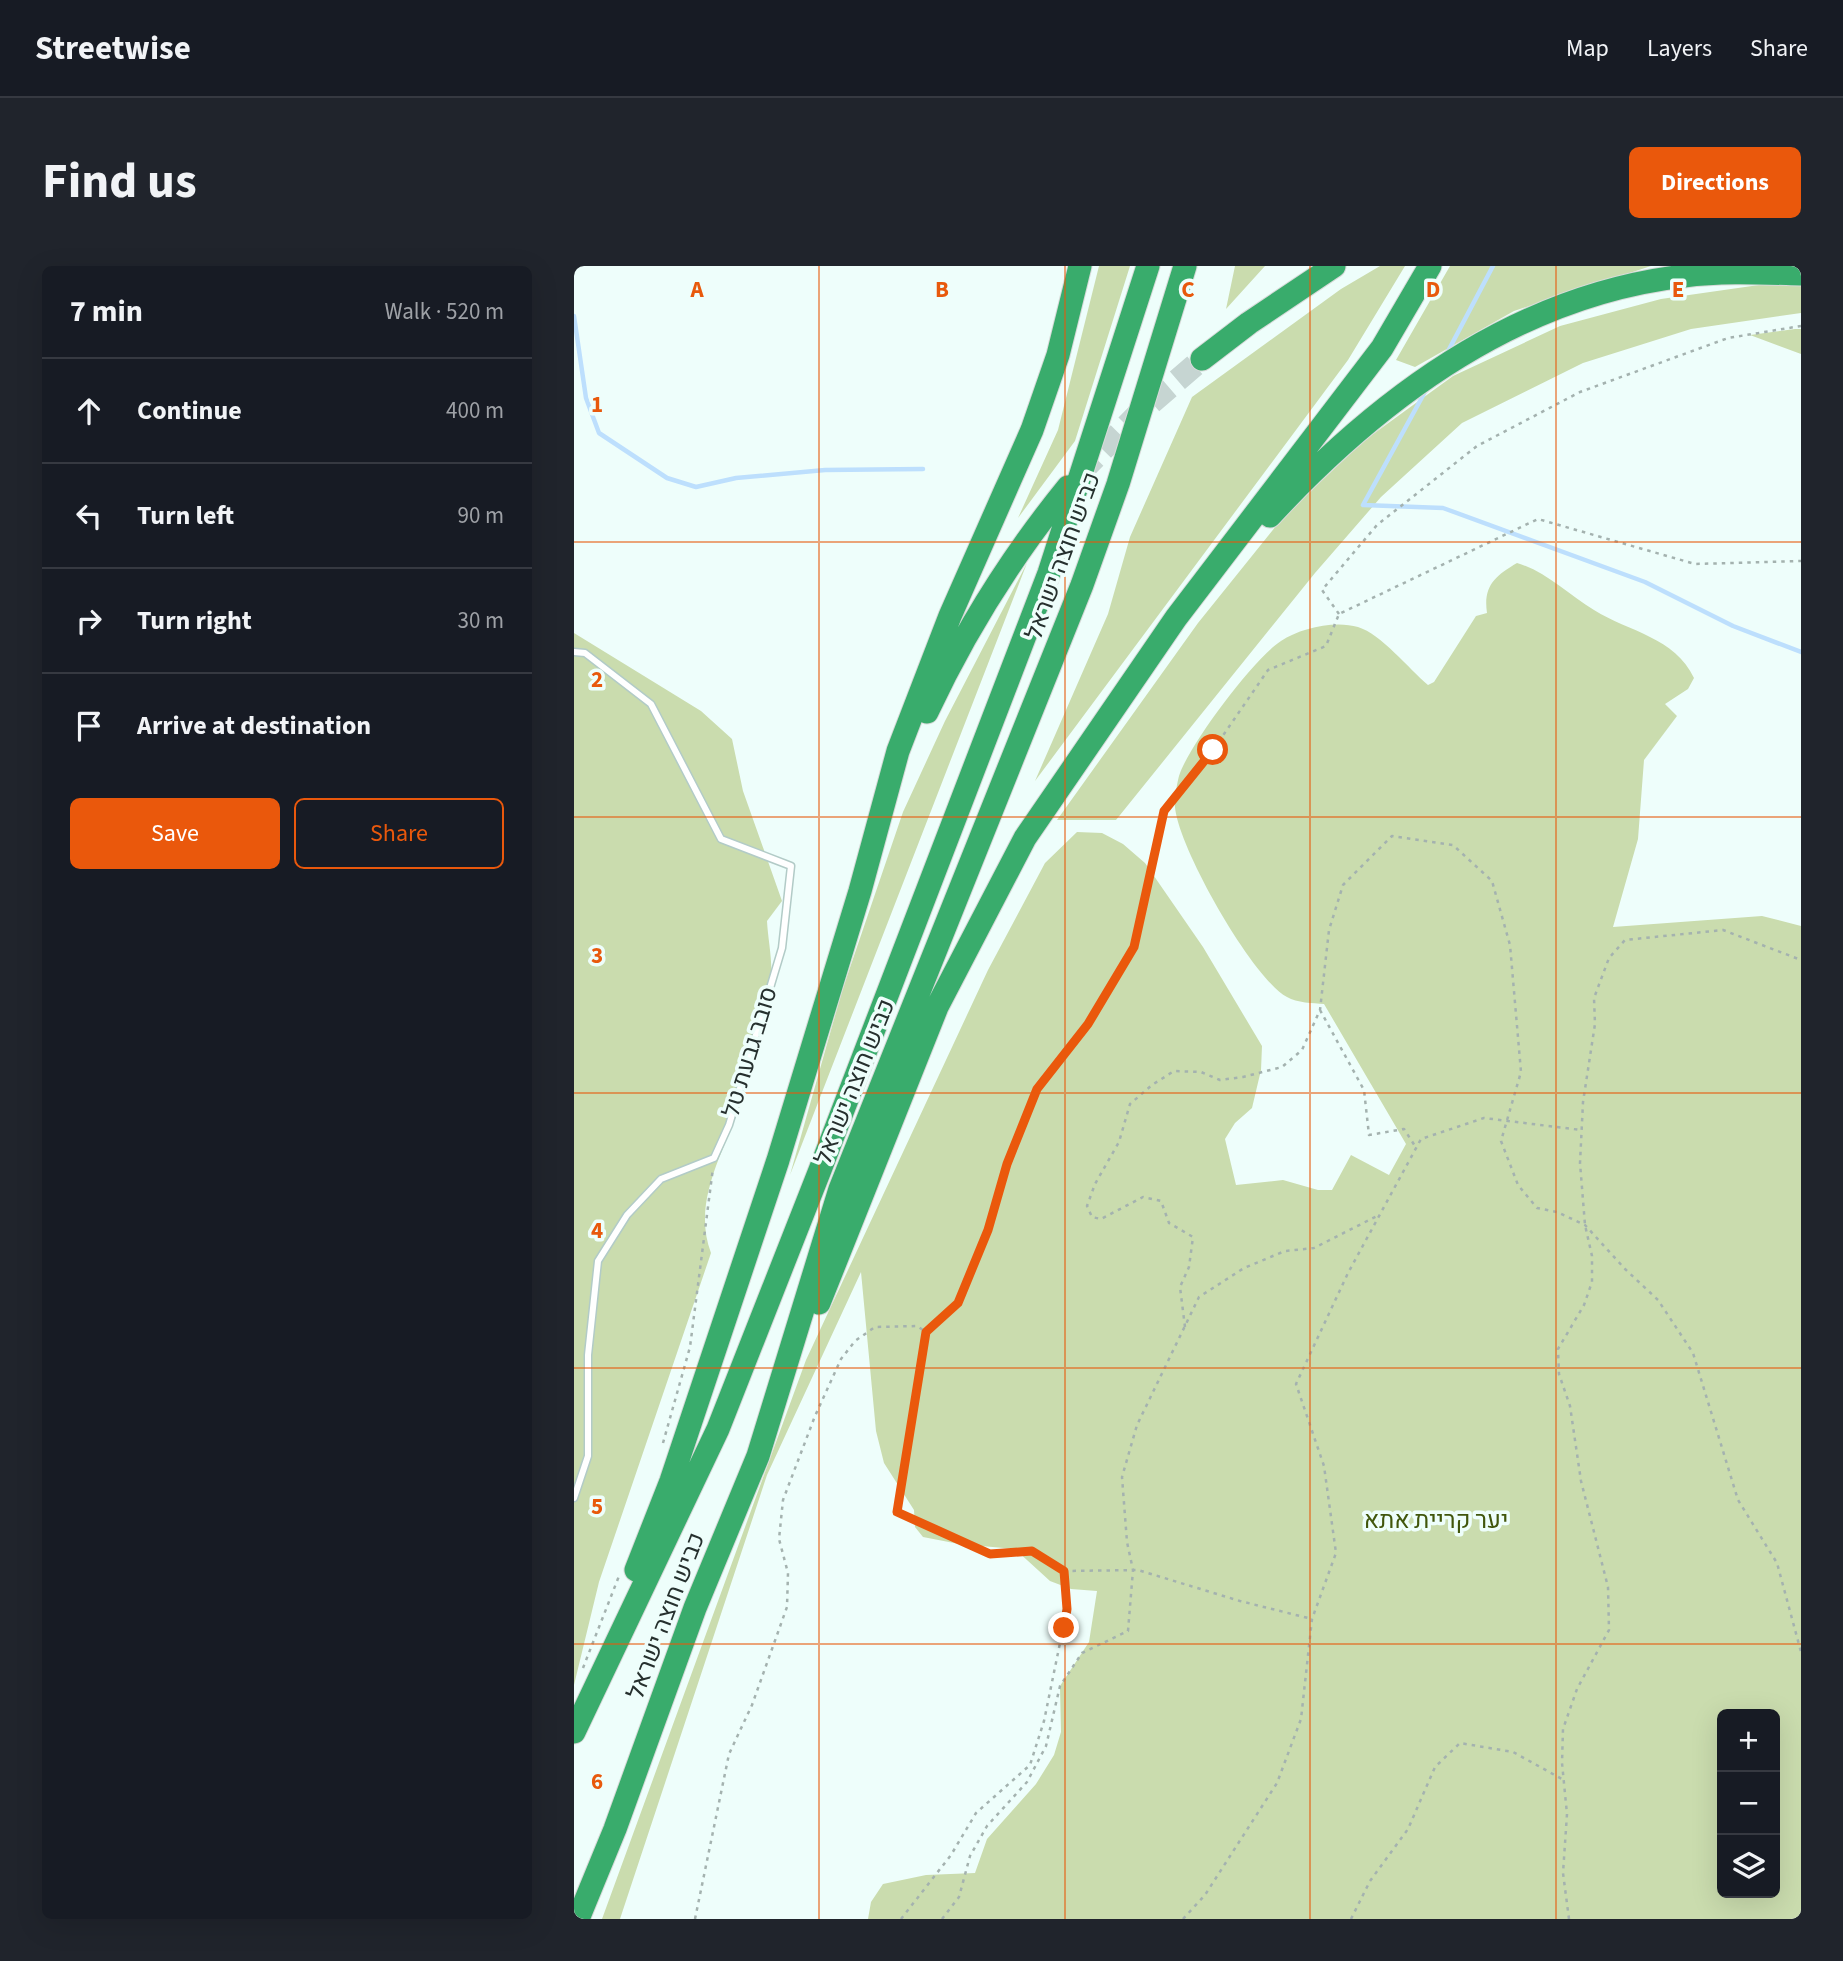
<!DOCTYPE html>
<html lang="en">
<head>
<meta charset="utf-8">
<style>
  body { margin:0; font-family:"Source Sans 3",Heebo,sans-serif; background:#20242c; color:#f1f3f6 }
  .controls { position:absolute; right:21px; bottom:21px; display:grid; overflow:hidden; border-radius:10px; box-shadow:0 7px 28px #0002 }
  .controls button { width:63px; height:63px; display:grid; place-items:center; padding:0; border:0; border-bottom:2px solid #363941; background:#171b24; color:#f1f3f6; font:35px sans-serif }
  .stop { position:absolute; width:21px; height:21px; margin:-16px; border:5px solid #ea580c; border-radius:50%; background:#fff }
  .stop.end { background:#ea580c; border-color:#fff; box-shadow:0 2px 7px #0008 }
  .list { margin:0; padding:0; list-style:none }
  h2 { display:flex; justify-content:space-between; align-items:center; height:91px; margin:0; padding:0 28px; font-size:30px }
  h2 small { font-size:23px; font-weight:400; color:#9ea1a6 }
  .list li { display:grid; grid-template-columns:46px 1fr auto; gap:21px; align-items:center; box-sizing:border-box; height:105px; padding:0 28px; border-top:2px solid #363941 }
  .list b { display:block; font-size:26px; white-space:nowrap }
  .list em { font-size:23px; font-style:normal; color:#9ea1a6 }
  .actions { display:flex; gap:14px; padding:21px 28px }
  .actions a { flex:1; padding:16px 0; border:2px solid #ea580c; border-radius:10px; text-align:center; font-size:24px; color:#ea580c }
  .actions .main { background:#ea580c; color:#fff }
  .icon { flex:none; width:38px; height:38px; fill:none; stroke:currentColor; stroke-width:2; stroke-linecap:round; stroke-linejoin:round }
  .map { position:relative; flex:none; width:1227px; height:1653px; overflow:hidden; border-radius:10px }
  header { display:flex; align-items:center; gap:42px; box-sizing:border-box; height:98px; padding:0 35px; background:#171b24; border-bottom:2px solid #363941 }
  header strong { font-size:33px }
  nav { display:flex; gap:38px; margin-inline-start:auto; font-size:24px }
  .intro { display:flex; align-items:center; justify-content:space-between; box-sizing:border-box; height:168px; padding:0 42px }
  h1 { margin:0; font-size:49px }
  .button { padding:18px 32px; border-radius:10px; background:#ea580c; color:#fff; font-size:24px; font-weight:700 }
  main { display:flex; gap:42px; padding:0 42px }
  aside { flex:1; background:#171b24; border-radius:10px; box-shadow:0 7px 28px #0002 }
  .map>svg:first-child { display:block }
  .green { fill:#cadcae; fill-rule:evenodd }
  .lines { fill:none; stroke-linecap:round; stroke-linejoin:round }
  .stream { stroke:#bddffd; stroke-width:4.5 }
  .motorway-tunnel { stroke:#c6d5d2; stroke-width:23; stroke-dasharray:23 11; stroke-linecap:butt }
  .service-casing { stroke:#b2cbc7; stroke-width:9 }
  .motorway-casing { stroke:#d8dad9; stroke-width:25 }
  .path { stroke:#a4b2af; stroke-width:2.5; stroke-dasharray:3.5 5; stroke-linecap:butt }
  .service { stroke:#fff; stroke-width:6 }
  .motorway { stroke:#39ac6c; stroke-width:23 }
  .route { stroke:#ea580c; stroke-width:9 }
  .grid { fill:none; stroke:#e8590c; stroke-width:2; stroke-opacity:0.55 }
  .labels { text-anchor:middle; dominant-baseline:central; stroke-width:7; stroke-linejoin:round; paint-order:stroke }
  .street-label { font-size:24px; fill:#26302e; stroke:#eefefb }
  .park-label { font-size:24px; fill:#41560c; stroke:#eefefb }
  .grid-label { font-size:23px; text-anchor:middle; font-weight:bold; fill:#e8590c; stroke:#eefefb; stroke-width:7; stroke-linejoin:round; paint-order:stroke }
</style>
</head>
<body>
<header>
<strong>Streetwise</strong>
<nav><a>Map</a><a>Layers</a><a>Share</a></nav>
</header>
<div class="intro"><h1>Find us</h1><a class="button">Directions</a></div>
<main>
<aside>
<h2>7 min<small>Walk · 520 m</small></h2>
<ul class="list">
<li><svg class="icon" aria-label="ahead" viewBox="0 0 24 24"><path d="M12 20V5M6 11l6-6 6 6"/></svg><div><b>Continue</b></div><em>400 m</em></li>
<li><svg class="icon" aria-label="left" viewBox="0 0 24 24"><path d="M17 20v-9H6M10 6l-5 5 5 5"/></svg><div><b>Turn left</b></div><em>90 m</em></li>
<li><svg class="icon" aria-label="right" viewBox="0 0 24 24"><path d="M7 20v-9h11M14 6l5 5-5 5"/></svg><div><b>Turn right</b></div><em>30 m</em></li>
<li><svg class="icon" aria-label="arrive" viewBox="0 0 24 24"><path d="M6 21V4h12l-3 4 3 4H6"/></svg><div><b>Arrive at destination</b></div></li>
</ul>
<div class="actions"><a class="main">Save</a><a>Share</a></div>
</aside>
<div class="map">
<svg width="1227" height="1653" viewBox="0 0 1227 1653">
  <rect width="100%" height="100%" fill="#eefefb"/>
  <!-- green -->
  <path class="green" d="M525,0H556L501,175L444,252L484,164Z
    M661,0H691L652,43Z
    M806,0H831L774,94L461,515L534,348L556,271L618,131L767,23Z
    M876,0H1077L940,45L841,101L822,94Z
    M1192,18L1227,20V47L1117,63L1009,97L888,157L807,231L741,307L542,554H483L624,357L710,250L791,174L879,110L986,60L1087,33Z
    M1227,63V88L1176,69L1221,63Z
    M453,297L216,909L268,725L329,546L371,455Z
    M943,297C971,305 995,329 1020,344C1055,366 1101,371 1120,412L1114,423L1091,438L1103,450L1070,494L1064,573L1039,661L1188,650L1227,660V1653H294L297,1636L309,1618L352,1609L401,1607L413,1573L462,1518L480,1489L487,1466L486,1420L515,1376L523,1325L497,1323L476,1315L441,1283L385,1278L349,1271L341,1261L340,1244L310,1197L302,1165L287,1006L193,1209L46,1653H28L232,1094L414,704L471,597L503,566L528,567L549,578L571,597L629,681L688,780L687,804L678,842L661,857L651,873L662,919L709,914L744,924H758L777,889L815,909L832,878L750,738C739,737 723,737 713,731C678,712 604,581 601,541C600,533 603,518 605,510C614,480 681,391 707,375C726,362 761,354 784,361C807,368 835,403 854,419L860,416L902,350L913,347C909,320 921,310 943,297ZM1148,1448H1201V1627H1148Z
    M0,367L127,445L158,473L169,525L208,635L193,655C194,675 200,700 196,719C190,758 179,796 168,834C152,883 117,934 137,987L25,1316L0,1419Z"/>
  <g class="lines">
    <!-- stream -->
    <path class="stream" d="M0,50L12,132L25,167L93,212L122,221L162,212L251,204L349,203
      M872,89L919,0
      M852,124L789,239L869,242L1071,316L1159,360L1227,386"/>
    <!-- motorway-tunnel -->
    <path class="motorway-tunnel" d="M505,208L561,151L628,93"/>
    <defs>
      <path id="service" d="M0,386L11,387L77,438L147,573L217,600L208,682L155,859L140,892L87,913L53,949L24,995L14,1089V1190L0,1232"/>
      <path id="motorway" d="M628,93L675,57L760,0
        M696,250C806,131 945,29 1110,10C1149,5 1188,7 1227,8
        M353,446C391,365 437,291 494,221
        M245,1037L363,741L451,572L602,352L808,82L856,0
        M62,1304L97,1215L204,894L286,625L324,485L376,350L458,164L484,89L506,0
        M0,1466L144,1163L246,904L475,307L574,0
        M4,1653L41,1563L121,1342L184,1190L266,923L508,319L544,218L611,0"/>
    </defs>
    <!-- service casing -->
    <use href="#service" class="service-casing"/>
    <!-- motorway casing -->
    <use href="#motorway" class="motorway-casing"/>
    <!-- path -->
    <path class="path" d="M765,348L748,324L803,259L903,180L1006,126L1154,72L1227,60
      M746,744L790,824L795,869L830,863L841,880
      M611,1061L606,1021L615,1001L619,971L595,957L587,935L569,931L527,953L518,951L513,940L521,918L545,876L556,838L578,819L600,805L627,806L646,814L669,811L708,801L728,784L746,744L755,664L769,619L818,570L879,579L918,615L936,679L947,806L927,875L944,919L963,942L983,946L1011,959L1051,1003L1084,1034L1119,1087L1164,1234L1203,1297L1227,1386
      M89,1177L116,1081L139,902
      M490,1305L564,1304L666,1335L738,1353
      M9,1402L45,1310
      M121,1653L155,1488L178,1439L213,1341L214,1307L205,1273L209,1234L241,1150L267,1093L281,1075L301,1061L343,1060L352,1066
      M327,1653L377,1589L402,1547L456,1499L470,1455L493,1343L490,1305L458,1285L416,1288L323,1246L352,1066L384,1037L414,964L434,898L463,823L514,758L560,681L590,545L639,484L694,404L752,380L765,348L964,253L1121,298L1227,295
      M368,1653L385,1631L396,1590L413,1560L453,1516L472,1480L486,1420L508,1387L554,1365L559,1304L553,1276L548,1211L563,1159L625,1031L670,1002L711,985L740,982L805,949
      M609,1653L631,1629L703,1517L727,1453L738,1353L762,1287L750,1200L722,1118L774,1007L847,873L910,852L1007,864
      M777,1653L796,1615L834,1563L861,1501L886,1477L939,1486L988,1513
      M995,1653L989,1607L993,1548L988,1497L989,1463L1003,1423L1035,1364L1034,1321L1007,1215L996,1140L985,1108L984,1083L1010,1039L1018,1016V990L1011,959L1006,897L1009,836L1021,758L1020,732L1035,692L1051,674L1149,664L1227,694"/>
    <!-- service -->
    <use href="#service" class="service"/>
    <!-- motorway -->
    <use href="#motorway" class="motorway"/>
  </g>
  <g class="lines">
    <!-- route -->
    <path class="route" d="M490,1362L493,1343L490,1305L458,1285L416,1288L323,1246L352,1066L384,1037L414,964L433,898L463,823L514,758L560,681L590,545L639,484"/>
  </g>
  <!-- grid -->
  <path class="grid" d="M245,0V1653M491,0V1653M736,0V1653M982,0V1653M0,276H1227M0,551H1227M0,827H1227M0,1102H1227M0,1378H1227"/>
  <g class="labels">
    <!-- street labels -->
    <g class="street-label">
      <text transform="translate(489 290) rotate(-70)">כביש חוצה ישראל</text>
      <text transform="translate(176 786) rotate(-73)">סובב גבעת טל</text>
      <text transform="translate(281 816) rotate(-68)">כביש חוצה ישראל</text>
      <text transform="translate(92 1350) rotate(-69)">כביש חוצה ישראל</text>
    </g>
    <!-- park labels -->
    <g class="park-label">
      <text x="862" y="1254">יער קריית אתא</text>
    </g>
  </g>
  <g class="grid-label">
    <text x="123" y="31">A</text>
    <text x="368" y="31">B</text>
    <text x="614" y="31">C</text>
    <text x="859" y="31">D</text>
    <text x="1104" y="31">E</text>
    <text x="23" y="146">1</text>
    <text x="23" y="421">2</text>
    <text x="23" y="697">3</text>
    <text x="23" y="972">4</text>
    <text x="23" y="1248">5</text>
    <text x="23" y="1523">6</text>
  </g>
</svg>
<div class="controls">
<button>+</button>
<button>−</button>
<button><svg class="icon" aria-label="layers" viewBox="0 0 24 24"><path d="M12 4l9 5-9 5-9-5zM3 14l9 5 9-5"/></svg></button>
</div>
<div class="stop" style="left:639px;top:484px"></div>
<div class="stop end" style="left:490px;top:1362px"></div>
</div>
</main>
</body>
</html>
